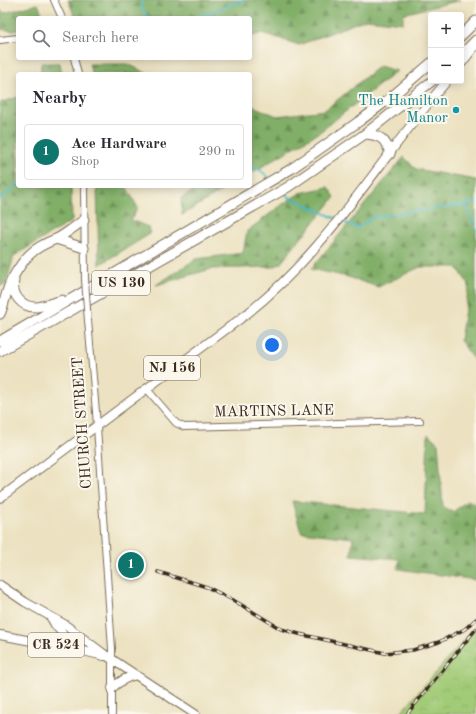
<!DOCTYPE html>
<html lang="en">
<head>
<meta charset="utf-8">
<style>
  body { margin:0; font-family:"Old Standard TT",serif; background:#f2f2f3; color:#2b2b33 }
  .controls { position:absolute; right:12px; top:12px; display:grid; overflow:hidden; border-radius:4px; box-shadow:0 2px 10px #0003 }
  .controls button { width:36px; height:36px; display:grid; place-items:center; padding:0; border:0; border-bottom:1px solid #e1e1e2; background:#fff; color:#2b2b33; font:20px sans-serif }
  .you { position:absolute; left:272px; top:345px; width:14px; height:14px; margin:-10px; border:3px solid #fff; border-radius:50%; background:#1a73e8; box-shadow:0 0 0 6px #1a73e833 }
  .badge { display:grid; place-items:center; width:26px; height:26px; border-radius:50%; background:#0f766e; color:#fff; font-size:13px; font-weight:700 }
  .pin { position:absolute; translate:-50% -50%; border:2px solid #fff; box-shadow:0 1px 4px #0006 }
  .list { margin:0; padding:0; list-style:none }
  h2 { display:flex; justify-content:space-between; align-items:center; height:52px; margin:0; padding:0 16px; font-size:17px }
  h2 small { font-size:13px; font-weight:400; color:#7c7c81 }
  .list li { display:grid; grid-template-columns:26px 1fr auto; gap:12px; align-items:center; box-sizing:border-box; height:56px; margin:0 8px 8px; padding:0 8px; border:1px solid #e1e1e2; border-radius:4px }
  .list b { display:block; font-size:15px; white-space:nowrap }
  .list p { margin:0; font-size:13px; white-space:nowrap; color:#7c7c81 }
  .list em { font-size:13px; font-style:normal; color:#7c7c81 }
  .icon { flex:none; width:22px; height:22px; fill:none; stroke:currentColor; stroke-width:2; stroke-linecap:round; stroke-linejoin:round }
  .map { position:relative; flex:none; width:476px; height:714px; overflow:hidden }
  .search { position:absolute; background:#fff; box-shadow:0 2px 10px #0003; left:16px; top:16px; width:236px; height:44px; display:flex; align-items:center; gap:10px; box-sizing:border-box; padding:0 14px; border-radius:4px; color:#7c7c81; font-size:15px }
  .panel { position:absolute; background:#fff; box-shadow:0 2px 10px #0003; left:16px; top:72px; width:236px; height:116px; border-radius:4px }
  .map>svg:first-child { display:block }
  .forest { fill:url(#forest-firs); stroke:#5e6c43 }
  .park { fill:url(#park-crowns); stroke:#6e7a4a }
  .lines { fill:none; stroke-linecap:round; stroke-linejoin:round }
  .stream { stroke:#48b7c1; stroke-width:2 }
  .minor-casing { stroke:#796a57; stroke-width:8 }
  .major-casing { stroke:#796a57; stroke-width:10 }
  .highway-casing { stroke:#796a57; stroke-width:11 }
  .minor { stroke:#fff; stroke-width:6 }
  .major { stroke:#fff; stroke-width:8 }
  .highway { stroke:#fff; stroke-width:9 }
  .rail-casing { stroke:#3b2a1e; stroke-width:3.5 }
  .rail { stroke:#fbf7ec; stroke-width:2; stroke-dasharray:6; stroke-linecap:butt }
  .minor-bridge-casing { stroke:#796a57; stroke-width:8; stroke-linecap:butt }
  .minor-bridge { stroke:#fff; stroke-width:6 }
  .culture-dot { fill:#0f9aa8; stroke:#fbf7ec; stroke-width:1.5 }
  .labels { text-anchor:middle; dominant-baseline:central; stroke-width:4; stroke-linejoin:round; paint-order:stroke }
  .shield { fill:#fbf7ec; stroke:#75685c; stroke-width:1 }
  .shield-label { font-size:14px; font-weight:bold; fill:#3b2a1e }
  .culture-label { font-size:15px; fill:#0d838f; stroke:#fbf7ec; text-anchor:end }
  .street-label { font-size:15px; fill:#3b2a1e; stroke:#fbf7ec }
</style>
</head>
<body>
<div class="map">
<svg width="476" height="714" viewBox="0 0 476 714">
  <defs>
    <pattern id="forest-firs" width="22" height="20" patternUnits="userSpaceOnUse"><rect width="22" height="20" fill="#81af68"/><path d="M5 1l3.5 6h-7zM16 11l3.5 6h-7z" fill="#6b8f55"/></pattern>
    <pattern id="park-crowns" width="20" height="18" patternUnits="userSpaceOnUse"><rect width="20" height="18" fill="#a2cb77"/><path d="M2 6a3 3 0 1 1 6 0M12 15a3 3 0 1 1 6 0" fill="none" stroke="#8cae66"/></pattern>
  </defs>
  <rect width="100%" height="100%" fill="#fbf7ec"/>
  <filter id="ink" filterUnits="userSpaceOnUse"><feTurbulence type="fractalNoise" baseFrequency=".025" numOctaves="2"/><feDisplacementMap in="SourceGraphic" scale="8" xChannelSelector="R" yChannelSelector="G"/><feConvolveMatrix kernelMatrix="1 2 1 2 8 2 1 2 1" color-interpolation-filters="sRGB"/></filter>
  <filter id="wash" filterUnits="userSpaceOnUse"><feTurbulence type="fractalNoise" baseFrequency=".012" numOctaves="4" result="noise"/><feDisplacementMap in="SourceGraphic" scale="16" xChannelSelector="R" yChannelSelector="G"/><feGaussianBlur stdDeviation="0.9" result="paint"/><feColorMatrix in="noise" values="0 0 0 0 0 0 0 0 0 0 0 0 0 0 0 0 0 1.4 0 .05"/><feComposite in="paint" operator="in"/></filter>
  <g filter="url(#wash)">
    <rect width="100%" height="100%" fill="#ece2c1"/>
    <!-- forest -->
    <path class="forest" d="M68,0H461L403,14V23L366,19L299,45L263,33L250,37V18H77L75,17Z
      M38,4L44,18H18V30L13,31L0,29V10L4,13Z
      M41,63H60L62,74H41Z
      M89,64H128L148,74H92Z
      M379,66L397,71L321,131L250,174V105L277,116L325,110Z
      M18,97V186H71L72,221L14,256L6,284L0,286V103Z
      M404,157L416,169L476,180V363L460,340L469,285L457,267H420L378,287L348,277L311,269Z
      M97,186H126L138,208L131,220L148,227L150,234L99,265Z
      M194,186H230L182,215L181,198L195,190Z
      M328,187L335,197L280,264L272,267L211,269L156,285L196,259L243,253L247,231L283,204L300,193Z
      M428,434L438,443L443,507L453,512L468,500L476,505V580L398,569L399,559L351,555L353,538L301,532L292,501L425,514Z"/>
    <!-- park -->
    <path class="park" d="M476,627V714L400,713L468,636Z"/>
    <g class="lines">
      <!-- stream -->
      <path class="stream" d="M142,0L141,8L148,18
        M194,18L244,0
        M250,166L260,170L269,178
        M284,192L289,197L337,219
        M0,200L18,183
        M466,204L476,229
        M341,221L358,228L373,217L476,203"/>
    </g>
  </g>
  <g filter="url(#ink)">
    <g class="lines">
      <defs>
        <path id="minor" d="M54,0L62,18
          M0,40L18,38
          M74,58L78,74
          M84,186L85,279
          M87,309L96,412L112,649V714
          M146,388L176,423L184,427L420,421"/>
        <path id="major" d="M461,64L475,46
          M0,498L244,316C327,252 379,159 447,81
          M0,585L25,602L64,624L104,654L195,714
          M51,618C53,620 54,624 56,626C63,635 67,635 64,647
          M0,635L79,650L104,656
          M112,688C120,681 126,677 136,675"/>
        <path id="highway" d="M461,36L476,21
          M461,55L476,40
          M365,134C380,135 386,139 390,154
          M56,239L84,248
          M14,280C11,295 22,308 37,307C46,306 54,302 62,300
          M0,314C5,303 6,290 12,279C24,258 32,248 56,239C65,235 75,226 84,220
          M0,341L291,169L361,120L389,99L431,63
          M0,351L288,187L365,134L432,81"/>
      </defs>
      <!-- minor casing -->
      <use href="#minor" class="minor-casing"/>
      <!-- major casing -->
      <use href="#major" class="major-casing"/>
      <!-- highway casing -->
      <use href="#highway" class="highway-casing"/>
      <!-- minor -->
      <use href="#minor" class="minor"/>
      <!-- major -->
      <use href="#major" class="major"/>
      <!-- highway -->
      <use href="#highway" class="highway"/>
      <defs>
        <path id="rail" d="M158,572L207,587L233,600L281,629L299,634L385,653L413,650L439,642L465,629L476,619
          M407,714L476,629"/>
      </defs>
      <!-- rail casing -->
      <use href="#rail" class="rail-casing"/>
      <!-- rail -->
      <use href="#rail" class="rail"/>
      <defs>
        <path id="minor-bridge" d="M85,279L87,309"/>
      </defs>
      <!-- minor-bridge casing -->
      <use href="#minor-bridge" class="minor-bridge-casing"/>
      <!-- minor-bridge -->
      <use href="#minor-bridge" class="minor-bridge"/>
    </g>
  </g>
  <!-- markers -->
  <circle class="culture-dot" cx="456" cy="110" r="4"/>
  <g class="labels">
    <!-- shield labels -->
    <g class="shield">
      <rect x="92" y="271" width="58" height="24" rx="3"/>
      <rect x="144" y="356" width="56" height="24" rx="3"/>
      <rect x="28" y="633" width="56" height="24" rx="3"/>
    </g>
    <g class="shield-label">
      <text x="121" y="283">US 130</text>
      <text x="172" y="368">NJ 156</text>
      <text x="56" y="645">CR 524</text>
    </g>
    <!-- culture labels -->
    <g class="culture-label">
      <text x="448" y="101">The Hamilton<tspan x="448" dy="17">Manor</tspan></text>
    </g>
    <!-- street labels -->
    <g class="street-label">
      <text transform="translate(274 412) rotate(-1)">MARTINS LANE</text>
      <text transform="translate(83 423) rotate(-94)">CHURCH STREET</text>
    </g>
  </g>
</svg>
<div class="controls">
<button>+</button>
<button>−</button>
</div>
<div class="you"></div>
<div class="pin badge" style="left:131px;top:565px">1</div>
<div class="search"><svg class="icon" aria-label="search" viewBox="0 0 24 24"><circle cx="10" cy="10" r="6"/><path d="M15 15l6 6"/></svg>Search here</div>
<section class="panel">
<h2>Nearby<small></small></h2>
<ul class="list">
<li><span class="badge">1</span><div><b>Ace Hardware</b><p>Shop</p></div><em>290 m</em></li>
</ul>
</section>
</div>
</body>
</html>
